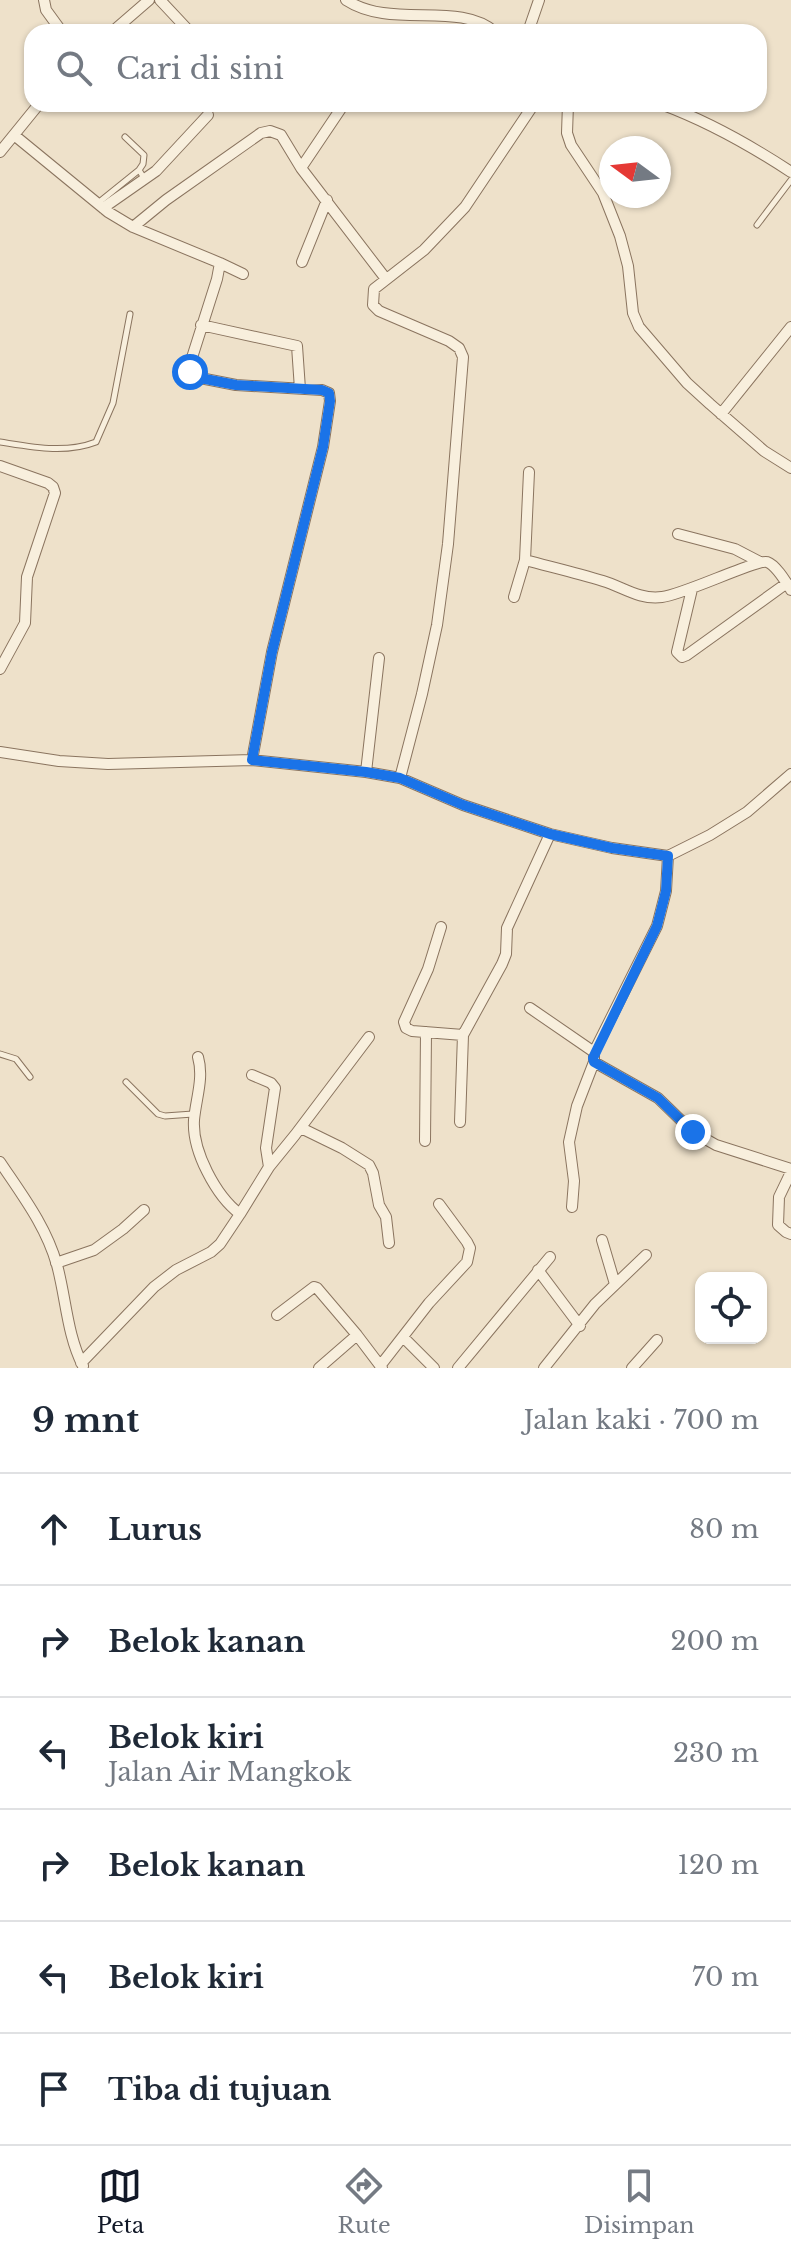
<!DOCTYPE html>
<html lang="id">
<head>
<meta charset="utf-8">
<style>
  body { margin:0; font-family:"Libre Baskerville",serif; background:#f2f2f3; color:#1f2937 }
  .controls { position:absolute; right:24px; bottom:24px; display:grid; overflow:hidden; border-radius:16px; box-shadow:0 2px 6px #0004 }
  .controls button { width:72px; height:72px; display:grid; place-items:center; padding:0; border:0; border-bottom:2px solid #e0e1e3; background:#fff; color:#1f2937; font:40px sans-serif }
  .compass { position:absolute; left:599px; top:136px; width:72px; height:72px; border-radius:50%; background:#fff; box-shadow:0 2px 6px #0004; rotate:285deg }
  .stop { position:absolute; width:24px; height:24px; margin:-18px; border:6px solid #1a73e8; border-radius:50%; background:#fff }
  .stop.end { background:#1a73e8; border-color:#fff; box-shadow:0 2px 8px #0008 }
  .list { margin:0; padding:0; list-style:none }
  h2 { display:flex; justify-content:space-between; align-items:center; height:104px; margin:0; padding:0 32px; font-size:34px }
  h2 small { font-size:26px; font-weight:400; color:#747a83 }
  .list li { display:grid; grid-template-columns:52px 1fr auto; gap:24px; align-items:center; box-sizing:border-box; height:112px; padding:0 32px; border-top:2px solid #e0e1e3 }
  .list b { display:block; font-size:30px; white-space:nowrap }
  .list p { margin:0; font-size:26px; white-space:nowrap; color:#747a83 }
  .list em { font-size:26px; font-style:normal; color:#747a83 }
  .icon { flex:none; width:44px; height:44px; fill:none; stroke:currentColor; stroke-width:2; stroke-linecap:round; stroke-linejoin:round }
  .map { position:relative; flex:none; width:791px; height:1368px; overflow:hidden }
  .search { position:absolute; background:#fff; box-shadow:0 2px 6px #0004; left:24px; right:24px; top:24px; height:88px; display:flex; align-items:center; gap:20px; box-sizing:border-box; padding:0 28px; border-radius:24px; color:#747a83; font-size:30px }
  .sheet { height:776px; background:#fff }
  nav { display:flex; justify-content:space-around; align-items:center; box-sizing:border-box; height:112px; border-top:2px solid #e0e1e3; background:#fff; font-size:22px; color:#747a83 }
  nav a { display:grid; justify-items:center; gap:4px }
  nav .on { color:#111827 }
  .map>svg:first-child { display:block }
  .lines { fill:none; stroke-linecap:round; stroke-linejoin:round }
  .service-casing { stroke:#8a745f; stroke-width:7 }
  .minor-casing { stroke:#8a745f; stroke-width:12 }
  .service { stroke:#f8efdd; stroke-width:5 }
  .minor { stroke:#f8efdd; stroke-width:10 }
  .route { stroke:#1a73e8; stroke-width:10 }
</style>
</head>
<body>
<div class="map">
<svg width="791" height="1368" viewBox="0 0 791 1368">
  <rect width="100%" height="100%" fill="#eee1ca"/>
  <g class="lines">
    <defs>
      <path id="service" d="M125,137L144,155L143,164L139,170
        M98,203L139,170L144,178
        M757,225L791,180
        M0,442C32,447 65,454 96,442L113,403L130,314
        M0,1054L16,1059L30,1077
        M126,1082L158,1114L165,1116L193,1114"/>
      <path id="minor" d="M44,0L46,10L62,32
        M160,0L190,32
        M346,0C392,30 458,0 495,32
        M112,32L149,0
        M528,32L539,0
        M568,104L567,133L571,145L603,193L620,236L628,266L633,313L639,327L687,383L710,404L764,451L791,468
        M661,104C707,121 750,145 791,172
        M14,135L108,212L133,227L220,263L217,279L189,367L190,372L195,377L236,385L322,390L329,393L330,401L323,447L272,652L252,760
        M0,152L39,104
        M301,168L344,104
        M103,208L156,171L208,115
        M133,227L166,200L261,133L270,131L281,135L301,168L386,279
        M302,262L327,200
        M220,263L243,274
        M201,325L297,346L300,389
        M721,414L791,327
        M0,466L48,483L53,487L55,493L27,577L25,623L0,669
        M678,534L735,549L760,562
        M525,560C551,567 577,573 603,581C623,587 639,600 662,597C683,595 757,559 767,562C776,565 786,582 791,590
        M692,589L677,652L682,657L687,655L787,583
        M514,597L525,560L529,472
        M0,752L59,761L108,764L252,760L366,772L400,778L463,805L550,834L612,848L668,856L710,835L747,812L791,774
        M366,772L379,658
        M400,778L422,694L437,625L448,544L463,357L459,348L449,341L379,311L373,305L374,289L424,250L465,207L534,104
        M668,856L666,891L657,926L594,1052V1062L658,1098L693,1132L716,1145L791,1169
        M441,927L428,969L404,1022L406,1028L412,1031L463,1035
        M530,1008L594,1052
        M198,1057C204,1078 196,1098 194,1120C192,1151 216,1196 240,1214
        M252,1075L271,1083L275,1088L266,1148L269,1167
        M460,1122L463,1035L502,964L506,954L507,928L550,834
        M301,1128L342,1148L369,1165L373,1173L379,1205L386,1217L389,1243
        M425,1141L426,1032
        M0,1162C22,1195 46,1226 57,1265C66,1298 67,1335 83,1366
        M791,1172L779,1197L778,1225L786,1232L791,1234
        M572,1207L574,1181L569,1142L577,1106L594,1062
        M602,1240L615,1284
        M56,1263L94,1250L123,1229L144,1210
        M538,1270L580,1326
        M277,1315L314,1287L317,1288L357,1335L382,1368
        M403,1337L434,1368
        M81,1363L154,1287L176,1270L211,1252L220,1244L240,1214L269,1167L295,1135L369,1037
        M380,1366L429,1303L467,1262L470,1248L467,1242L439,1204
        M319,1368L357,1335
        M458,1368L550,1257
        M544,1368L595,1304L646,1255
        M632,1368L657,1340"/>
    </defs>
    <!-- service casing -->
    <use href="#service" class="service-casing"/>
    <!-- minor casing -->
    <use href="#minor" class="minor-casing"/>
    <!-- service -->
    <use href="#service" class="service"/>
    <!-- minor -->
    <use href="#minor" class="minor"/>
  </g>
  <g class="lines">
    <!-- route -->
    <path class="route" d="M190,372L195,377L236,385L322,390L329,393L330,401L323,447L272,652L252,760L366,772L400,778L463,805L550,834L612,848L668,856L666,891L657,926L593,1058L594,1062L658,1098L693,1132"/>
  </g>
</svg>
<div class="controls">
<button><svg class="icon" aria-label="locate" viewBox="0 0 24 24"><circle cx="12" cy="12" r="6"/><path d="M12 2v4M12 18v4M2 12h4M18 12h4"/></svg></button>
</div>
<svg class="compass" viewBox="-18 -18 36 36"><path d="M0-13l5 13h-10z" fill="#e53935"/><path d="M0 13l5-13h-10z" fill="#747a83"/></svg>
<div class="stop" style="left:190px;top:372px"></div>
<div class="stop end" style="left:693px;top:1132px"></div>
<div class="search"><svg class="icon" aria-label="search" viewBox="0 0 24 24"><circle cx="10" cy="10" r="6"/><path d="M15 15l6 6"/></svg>Cari di sini</div>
</div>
<section class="sheet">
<h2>9 mnt<small>Jalan kaki · 700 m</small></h2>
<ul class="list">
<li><svg class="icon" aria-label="ahead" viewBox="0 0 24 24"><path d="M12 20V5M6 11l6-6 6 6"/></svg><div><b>Lurus</b></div><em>80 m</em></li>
<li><svg class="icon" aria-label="right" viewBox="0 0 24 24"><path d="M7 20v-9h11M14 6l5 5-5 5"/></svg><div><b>Belok kanan</b></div><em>200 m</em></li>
<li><svg class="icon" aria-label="left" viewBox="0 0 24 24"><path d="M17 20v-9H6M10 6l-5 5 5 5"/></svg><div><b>Belok kiri</b><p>Jalan Air Mangkok</p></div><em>230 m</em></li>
<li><svg class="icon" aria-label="right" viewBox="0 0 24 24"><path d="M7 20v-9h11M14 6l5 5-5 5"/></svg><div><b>Belok kanan</b></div><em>120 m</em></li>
<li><svg class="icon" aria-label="left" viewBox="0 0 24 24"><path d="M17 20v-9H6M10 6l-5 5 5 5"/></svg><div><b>Belok kiri</b></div><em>70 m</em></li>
<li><svg class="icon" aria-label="arrive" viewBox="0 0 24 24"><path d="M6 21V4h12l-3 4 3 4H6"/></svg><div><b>Tiba di tujuan</b></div></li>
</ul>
</section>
<nav>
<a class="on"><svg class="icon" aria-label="map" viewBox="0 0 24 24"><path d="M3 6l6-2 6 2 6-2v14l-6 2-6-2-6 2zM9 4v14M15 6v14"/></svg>Peta</a>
<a><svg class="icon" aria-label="directions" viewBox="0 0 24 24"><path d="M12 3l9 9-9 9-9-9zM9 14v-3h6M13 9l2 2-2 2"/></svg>Rute</a>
<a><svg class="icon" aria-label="saved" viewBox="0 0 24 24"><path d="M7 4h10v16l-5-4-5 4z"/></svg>Disimpan</a>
</nav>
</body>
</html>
